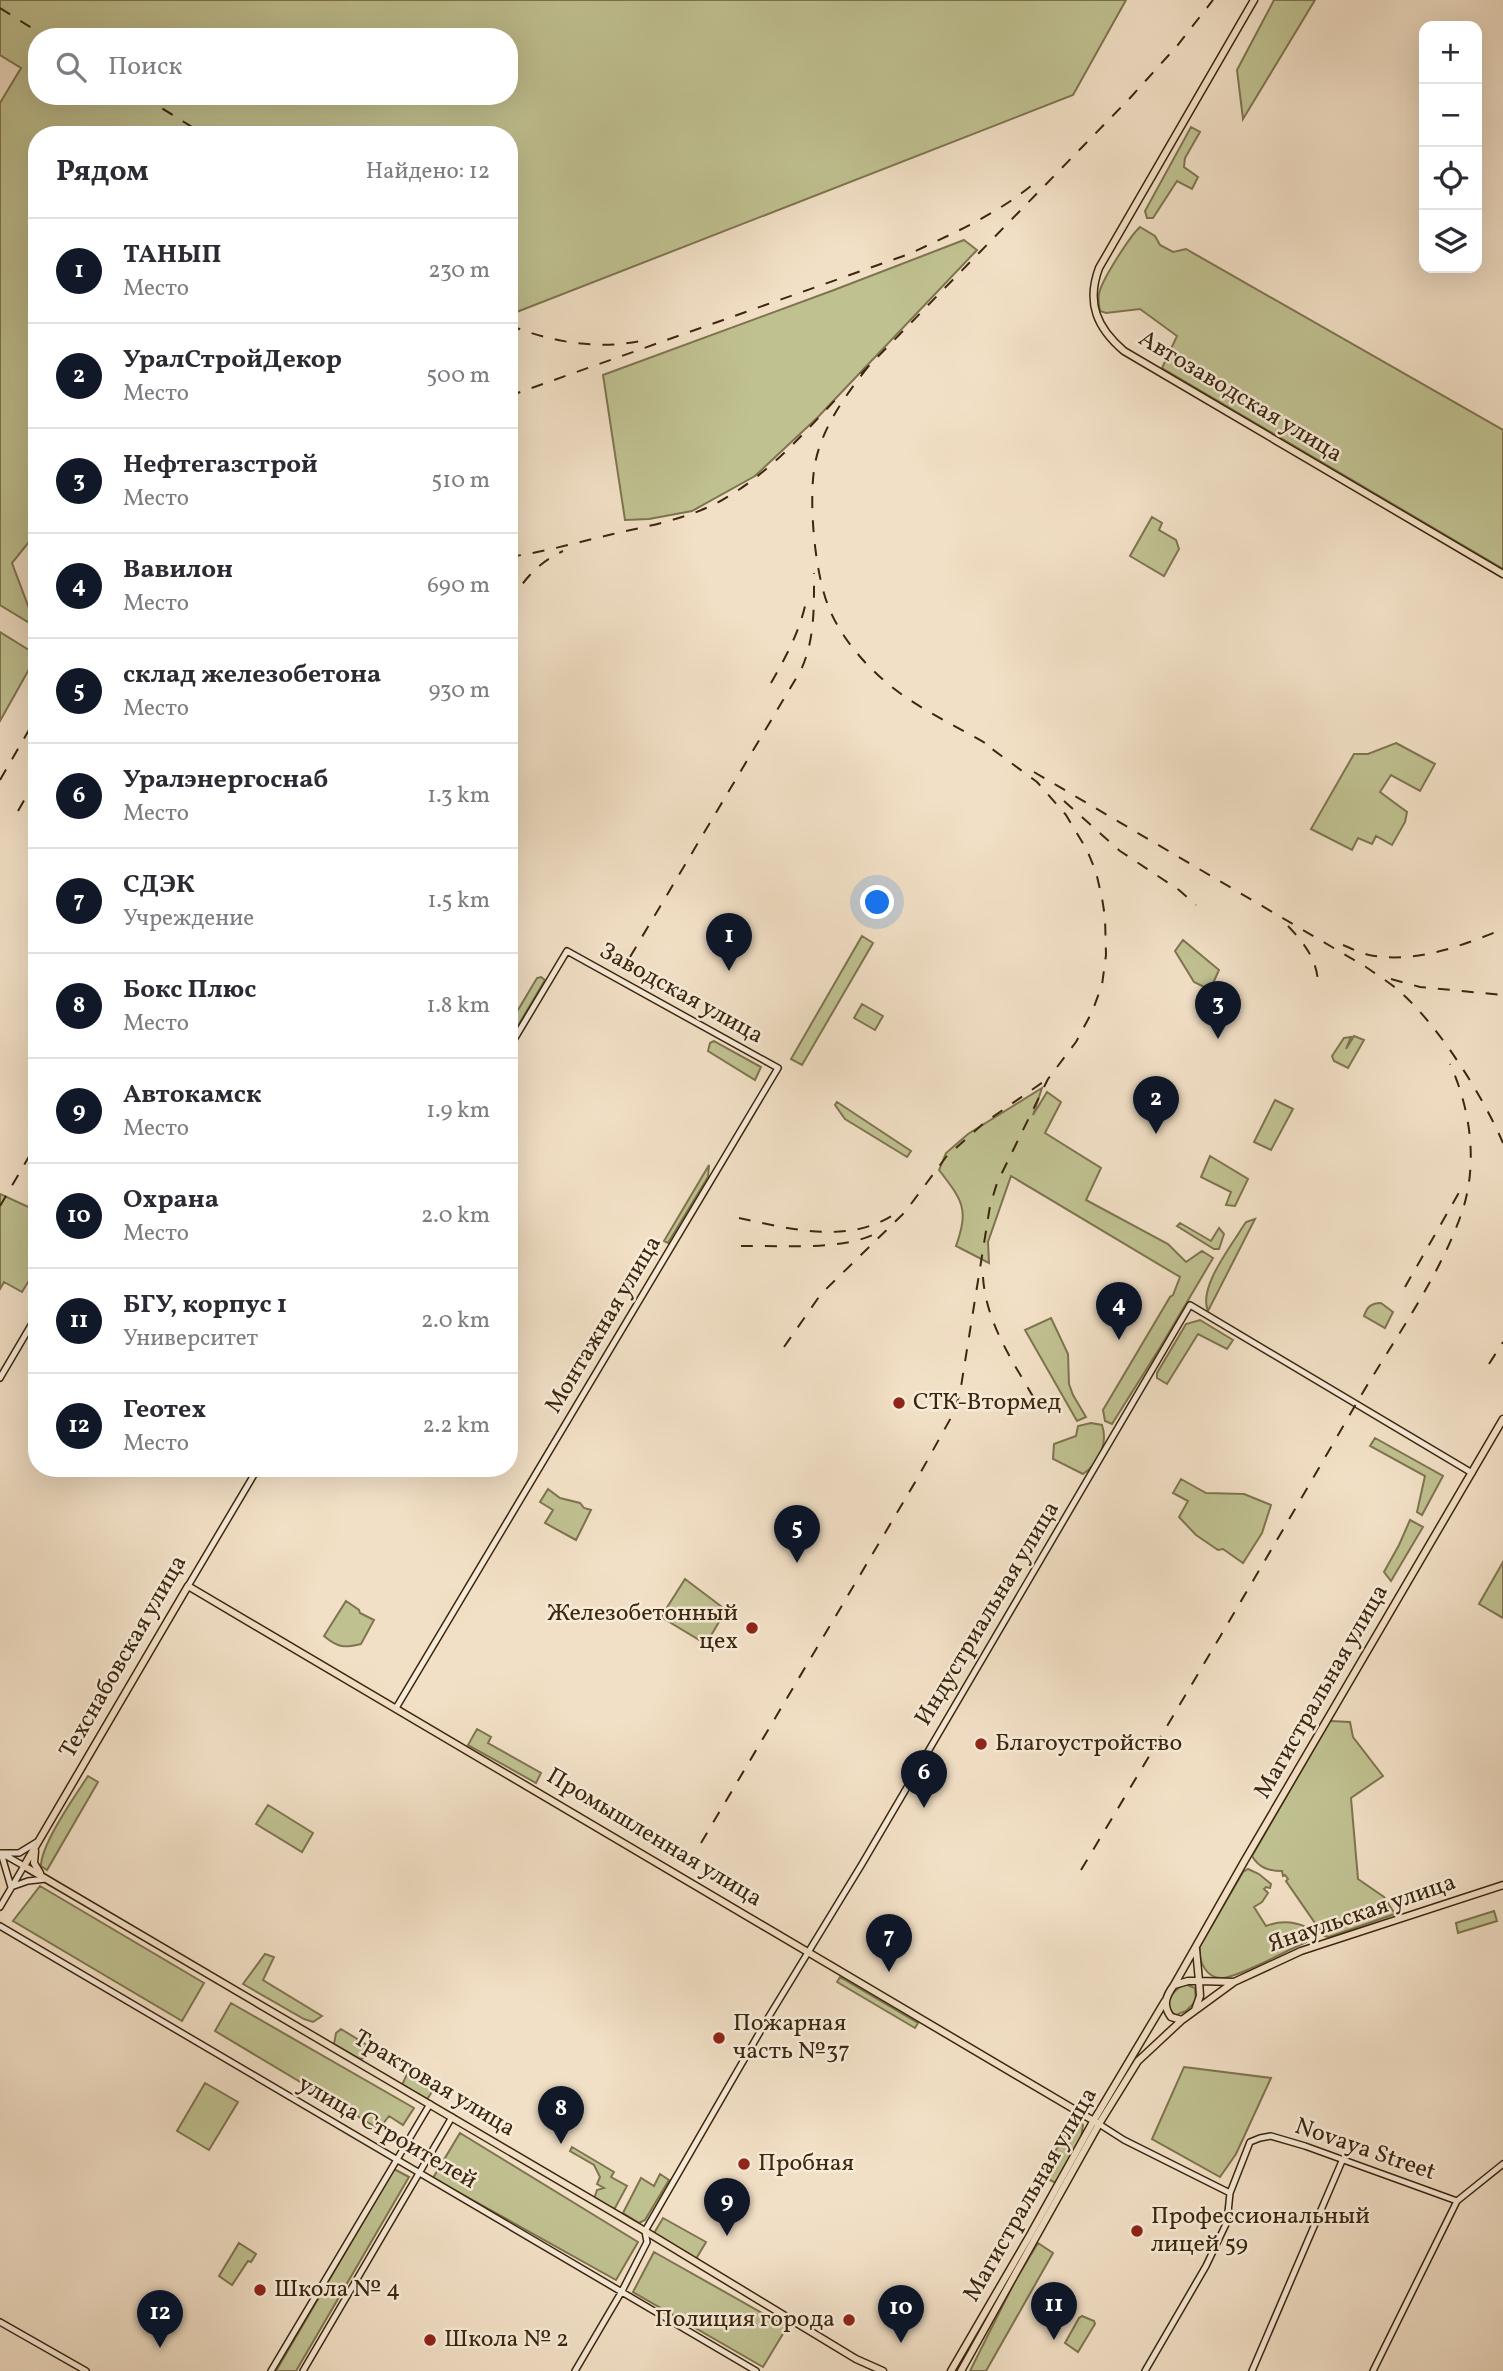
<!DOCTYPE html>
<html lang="ru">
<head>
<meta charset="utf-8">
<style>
  body { margin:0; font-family:Vollkorn,serif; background:#f7f7f7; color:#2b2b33 }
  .controls { position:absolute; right:21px; top:21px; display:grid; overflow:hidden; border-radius:14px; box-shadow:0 7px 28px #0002 }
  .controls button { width:63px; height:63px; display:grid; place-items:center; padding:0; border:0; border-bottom:2px solid #e1e1e2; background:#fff; color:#2b2b33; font:35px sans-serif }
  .you { position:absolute; left:878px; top:903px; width:24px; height:24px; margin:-18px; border:5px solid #fff; border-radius:50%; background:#1a73e8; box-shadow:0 0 0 10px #1a73e833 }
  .badge { display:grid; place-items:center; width:46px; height:46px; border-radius:50%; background:#111827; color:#fff; font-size:23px; font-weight:700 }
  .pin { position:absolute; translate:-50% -58px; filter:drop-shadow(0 2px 4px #0008) }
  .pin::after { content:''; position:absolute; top:37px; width:24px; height:21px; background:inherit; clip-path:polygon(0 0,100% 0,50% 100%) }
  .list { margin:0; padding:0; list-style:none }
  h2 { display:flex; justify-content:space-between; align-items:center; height:91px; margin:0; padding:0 28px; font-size:30px }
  h2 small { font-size:23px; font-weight:400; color:#7c7c81 }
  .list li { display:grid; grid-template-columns:46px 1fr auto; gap:21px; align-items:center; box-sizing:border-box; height:105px; padding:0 28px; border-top:2px solid #e1e1e2 }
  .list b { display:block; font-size:26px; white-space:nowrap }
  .list p { margin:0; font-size:23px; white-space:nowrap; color:#7c7c81 }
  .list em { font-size:23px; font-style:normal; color:#7c7c81 }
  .icon { flex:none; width:38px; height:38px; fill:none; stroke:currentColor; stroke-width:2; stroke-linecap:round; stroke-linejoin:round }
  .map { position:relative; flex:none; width:1503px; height:2371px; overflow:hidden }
  .search { position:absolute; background:#fff; box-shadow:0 7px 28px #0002; left:28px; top:28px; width:490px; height:77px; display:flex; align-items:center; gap:18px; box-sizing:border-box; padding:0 24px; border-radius:28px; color:#7c7c81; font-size:26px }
  .panel { position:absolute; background:#fff; box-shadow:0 7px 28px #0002; left:28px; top:126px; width:490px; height:1351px; border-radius:28px }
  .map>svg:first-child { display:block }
  .green { fill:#c0c191; stroke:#7e744f; stroke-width:2; fill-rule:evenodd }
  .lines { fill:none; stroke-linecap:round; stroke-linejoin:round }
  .secondary-casing { stroke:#3c270d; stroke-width:8 }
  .primary-casing { stroke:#3c270d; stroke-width:9 }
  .secondary { stroke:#f7ebda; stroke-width:5 }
  .primary { stroke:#f2e0c6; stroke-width:6 }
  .rail { stroke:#3c270d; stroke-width:2; stroke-dasharray:12 12; stroke-linecap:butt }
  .poi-dot { fill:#8f2418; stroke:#f7ebda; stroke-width:2.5 }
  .labels { text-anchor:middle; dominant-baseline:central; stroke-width:5; stroke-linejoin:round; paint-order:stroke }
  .street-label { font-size:24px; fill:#3c270d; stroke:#f7ebda }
  .poi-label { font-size:24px; fill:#3c270d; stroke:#f7ebda; text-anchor:start }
</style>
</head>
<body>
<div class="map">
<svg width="1503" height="2371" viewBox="0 0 1503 2371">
  <rect width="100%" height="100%" fill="#f2e0c6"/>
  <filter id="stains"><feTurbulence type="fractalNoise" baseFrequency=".00286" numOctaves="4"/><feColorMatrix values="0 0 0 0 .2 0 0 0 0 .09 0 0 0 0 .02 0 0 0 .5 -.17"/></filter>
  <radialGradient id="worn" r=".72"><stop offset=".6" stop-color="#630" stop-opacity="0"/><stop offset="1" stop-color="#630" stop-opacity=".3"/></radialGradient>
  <!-- green -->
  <path class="green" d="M0,0H1126L1073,95L509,315V135H37V532L12,563L36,627L0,605V103L21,68L0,55ZM37,37H509V96H37Z
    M1274,0H1315L1243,119L1237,70Z
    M1191,127L1200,132L1185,158L1184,167L1198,177L1192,189L1177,181L1153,218H1147L1145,211Z
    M1140,227L1155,236L1160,245L1173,252L1186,249L1503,430V569L1162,368L1177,336L1140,309L1106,313L1100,311C1099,306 1098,300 1099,294C1101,281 1130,236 1140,227Z
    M964,240L977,250L817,418L755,476L692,511L649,519L625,520L603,375L834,290Z
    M1152,517L1162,523L1159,530L1176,540L1179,549L1164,576L1130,556Z
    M0,632L37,655L0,721Z
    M1396,743L1435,764L1420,791L1391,775L1380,792L1407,812L1405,822L1392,845L1376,836L1372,844L1358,838L1352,850L1311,829L1354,754H1368Z
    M862,936L873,943L802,1065L791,1059Z
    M1183,940L1219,970L1210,990L1194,982L1175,951Z
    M541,977L545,980L509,1041V1025L537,978Z
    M862,1004L883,1016L875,1030L854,1018Z
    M1354,1036L1364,1040L1348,1068L1334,1061L1332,1056L1344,1038L1351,1037L1346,1049Z
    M714,1041L761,1067L755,1080L708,1051L710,1043Z
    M1042,1088L1033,1115L1047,1092L1061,1102L1045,1133L1101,1168L1086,1200L1168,1244L1186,1262L1202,1251L1213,1258L1161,1346L1112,1424L1105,1421L1103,1410L1170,1297L1173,1295L1180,1277L1011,1176L988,1242L989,1263L956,1246C969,1209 963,1201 939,1170L946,1153L968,1134Z
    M1275,1100L1293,1109L1271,1150L1254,1142Z
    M837,1102L911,1151L907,1157L845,1119L835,1105Z
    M1210,1156L1248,1179L1235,1206L1226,1205L1231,1192L1201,1177Z
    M709,1165L708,1177L668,1243L664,1241Z
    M0,1194L37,1211V1287L28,1282L22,1292L4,1282L0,1289Z
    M1255,1219L1208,1311C1198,1288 1230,1248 1242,1228L1246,1222Z
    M1180,1223L1211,1241L1219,1228L1224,1234L1219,1249H1214L1177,1226Z
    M1381,1303L1393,1312L1385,1328L1364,1316C1367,1307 1371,1303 1381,1303Z
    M1051,1318L1068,1354L1069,1384L1073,1395L1086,1417L1077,1421L1025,1330Z
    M1200,1320L1233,1340L1227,1349L1198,1334L1167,1384L1157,1378V1373L1186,1324Z
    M1091,1423L1102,1425C1108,1443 1100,1463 1083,1474L1053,1459L1054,1444L1076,1436L1078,1426Z
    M1375,1438L1443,1476L1422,1515L1417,1512L1425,1476L1370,1446Z
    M1181,1479L1206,1493L1244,1494L1271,1505L1262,1533L1243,1563L1223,1549L1218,1550L1196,1535L1179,1517L1188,1501L1173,1493Z
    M548,1489L560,1498L580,1503L584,1508L591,1510L576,1540L545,1523L553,1510L540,1502Z
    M1410,1520L1423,1527L1391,1581L1384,1572L1399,1545Z
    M1503,1562V1618L1479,1604Z
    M685,1579L726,1610L706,1644L661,1617Z
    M346,1601L359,1610L360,1613L374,1620L361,1644C345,1648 338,1648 324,1636Z
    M1330,1721L1350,1722L1353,1737L1383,1776L1351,1798L1358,1879L1384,1897L1395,1914L1329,1937L1324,1936L1286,1881L1288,1879L1285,1875L1283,1876L1282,1871C1269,1871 1259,1868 1252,1856Z
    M477,1729L491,1737L488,1743L541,1773L536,1783L468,1745Z
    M88,1776L98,1782L47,1870L41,1866C41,1844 75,1796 88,1776Z
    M268,1805L313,1833L302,1852L256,1824Z
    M1248,1869L1259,1874L1271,1884L1270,1888L1266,1887L1264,1889L1268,1893L1262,1902L1254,1907L1266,1926C1279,1921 1293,1921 1306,1927L1308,1938L1306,1942C1288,1950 1241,1976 1223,1978C1206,1979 1198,1961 1200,1946L1243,1872Z
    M40,1886L204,1983L182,2021L13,1921Z
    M1494,1911L1497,1921L1458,1933L1456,1923Z
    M265,1954L274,1957L263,1980L322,2016L313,2022L304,2019L243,1984Z
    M840,1977L918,2023L915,2028L837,1982Z
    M1185,1984L1195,1988L1196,2001L1186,2011L1176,2015C1160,2005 1173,1990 1185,1984Z
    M231,2003L414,2108L403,2125L389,2116L379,2129L215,2031Z
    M341,2029L367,2045L368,2049L364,2058L360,2059L334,2044L336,2033Z
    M1184,2067L1271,2078L1236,2154L1220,2177L1152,2139Z
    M407,2074L435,2087L428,2098L425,2099L402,2085Z
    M205,2083L238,2102L209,2150L177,2131Z
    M1075,2117L1083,2125L1081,2139L1056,2183L1041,2176Z
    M460,2133L638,2242L616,2280L433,2178Z
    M572,2147L614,2172L611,2177L627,2186L615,2208L608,2211L593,2202L597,2190L604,2188L597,2184L600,2177L594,2165L570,2151Z
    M394,2169L409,2177L296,2371H276Z
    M660,2174L669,2180L645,2220L639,2223L623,2213L641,2178L654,2186Z
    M663,2218L706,2242L696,2259L653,2235Z
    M239,2243L256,2254L251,2262L248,2261L232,2285L219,2276Z
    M1038,2243L1053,2253L986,2371H970L1015,2281Z
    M654,2252L787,2327L763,2367L633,2292Z
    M1082,2316L1094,2321L1095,2324L1078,2352L1065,2343L1079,2318Z"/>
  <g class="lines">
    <defs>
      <path id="secondary" d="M0,1378L37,1315
        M188,1586L258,1468
        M396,1708L778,1068L567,951L509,1048
        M11,1887L1,1853H19L37,1842
        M11,1887L28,1881L46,1879
        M0,1907L24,1866L3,1854
        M0,1926L756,2371
        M1099,2124L1124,2140L1230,2193
        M0,2322L86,2371
        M271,2371L430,2104
        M303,2371L452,2117
        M575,2371L622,2291L647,2242L645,2231L768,2018L862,1864L1190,1305L1472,1473
        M1145,2371L1206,2266L1227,2222L1230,2193L1250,2142L1260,2138L1271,2136L1305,2146L1457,2201
        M1252,2371L1342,2161
        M1373,2371L1457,2201L1503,2164"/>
      <path id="primary" d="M1254,0L1099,268C1086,303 1097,328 1124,351L1503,574
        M35,1851L34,1863L40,1873
        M1196,1949L1199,1981L1234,1982
        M1174,1985L1245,1860L1503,1419
        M1182,2020L1171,2017C1162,2005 1166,1996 1174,1985L1188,1981H1199L1200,1996L1195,2010
        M883,2371L856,2359L645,2231L24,1866L188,1586L1099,2124
        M951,2371L1030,2235L1094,2120L1165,2001
        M961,2371L1099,2124L1138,2061L1182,2020L1234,1982L1301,1951L1503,1885"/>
    </defs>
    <!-- secondary casing -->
    <use href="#secondary" class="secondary-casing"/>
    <!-- primary casing -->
    <use href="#primary" class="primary-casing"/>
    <!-- secondary -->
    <use href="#secondary" class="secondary"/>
    <!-- primary -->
    <use href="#primary" class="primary"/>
    <!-- rail -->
    <path class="rail" d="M0,8L46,37
      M142,96L205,135
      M509,325C551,342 596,350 641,341
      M868,367C844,397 819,432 814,470C809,507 815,574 829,608C839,633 859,658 879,676C911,706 955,725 992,747
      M861,374L1130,98L1177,46L1213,0
      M509,396L909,254C954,233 1000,213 1038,180
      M509,557C544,552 579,542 613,534C652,525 694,518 729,496C772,470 805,432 839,396
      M509,603C525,579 536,564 563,551
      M771,683C787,655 801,629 807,597
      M1034,772L1366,967C1376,974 1387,981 1397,989C1437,1023 1482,1094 1503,1143
      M0,780L37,716
      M1064,801L1120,851L1179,890L1196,905
      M18,811L37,778
      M1288,926C1304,943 1317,959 1318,983
      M1343,945C1352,949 1361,953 1369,955C1414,964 1462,946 1503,929
      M630,957L801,670C815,639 814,607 814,573
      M1391,979L1420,987L1503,995
      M0,1206L37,1143
      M739,1218C791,1229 851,1246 899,1211
      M741,1246C783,1245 844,1252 881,1231
      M983,1277C986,1325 1016,1366 1039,1407
      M1405,1287L1461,1189
      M784,1347L821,1294L905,1212L946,1157L984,1123L1046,1080
      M1489,1364L1503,1342
      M701,1843L917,1479L953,1414L960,1393L990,1206L997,1183L1048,1079L1076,1042L1092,1012L1102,985L1106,955L1105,917L1102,898L1096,872L1087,850L1066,815L1037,782L984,743
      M1081,1870C1174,1715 1266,1560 1356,1404C1392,1342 1441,1276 1463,1209C1478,1161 1470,1108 1450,1064"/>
  </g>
  <!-- markers -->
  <g class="poi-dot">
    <circle cx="899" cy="1403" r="7"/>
    <circle cx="752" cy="1628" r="7"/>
    <circle cx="981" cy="1744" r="7"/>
    <circle cx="719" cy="2038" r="7"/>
    <circle cx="744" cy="2164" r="7"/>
    <circle cx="1137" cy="2231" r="7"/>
    <circle cx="260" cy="2290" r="7"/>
    <circle cx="849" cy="2320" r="7"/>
    <circle cx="430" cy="2340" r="7"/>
  </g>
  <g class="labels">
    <!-- street labels -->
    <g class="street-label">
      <text transform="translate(1240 397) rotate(31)">Автозаводская улица</text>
      <text transform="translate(681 994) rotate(29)">Заводская улица</text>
      <text transform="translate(604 1325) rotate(-59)">Монтажная улица</text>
      <text transform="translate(988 1614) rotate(-59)">Индустриальная улица</text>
      <text transform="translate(124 1657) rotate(-60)">Техснабовская улица</text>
      <text transform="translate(1322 1692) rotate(-60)">Магистральная улица</text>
      <text transform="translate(654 1838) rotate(31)">Промышленная улица</text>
      <text transform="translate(1362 1914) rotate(-19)">Янаульская улица</text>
      <text transform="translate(434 2084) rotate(31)">Трактовая улица</text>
      <text transform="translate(387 2133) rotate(30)">улица Строителей</text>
      <text transform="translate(1365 2150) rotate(19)">Novaya Street</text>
      <text transform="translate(1031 2195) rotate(-60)">Магистральная улица</text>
    </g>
    <!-- poi labels -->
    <g class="poi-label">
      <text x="913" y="1403">СТК-Втормед</text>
      <text x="738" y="1614" text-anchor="end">Железобетонный<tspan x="738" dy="28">цех</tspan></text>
      <text x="995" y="1744">Благоустройство</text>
      <text x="733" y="2024">Пожарная<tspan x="733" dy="28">часть №37</tspan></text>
      <text x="758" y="2164">Пробная</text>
      <text x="1151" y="2217">Профессиональный<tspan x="1151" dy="28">лицей 59</tspan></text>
      <text x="274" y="2290">Школа № 4</text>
      <text x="835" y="2320" text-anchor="end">Полиция города</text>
      <text x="444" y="2340">Школа № 2</text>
    </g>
  </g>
  <rect width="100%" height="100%" filter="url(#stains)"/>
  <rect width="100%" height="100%" fill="url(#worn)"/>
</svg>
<div class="controls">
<button>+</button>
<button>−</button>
<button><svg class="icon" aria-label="locate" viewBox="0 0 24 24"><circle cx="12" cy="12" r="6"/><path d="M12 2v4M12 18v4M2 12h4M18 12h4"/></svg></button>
<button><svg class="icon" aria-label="layers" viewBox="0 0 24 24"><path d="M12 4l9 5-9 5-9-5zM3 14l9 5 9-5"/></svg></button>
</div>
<div class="you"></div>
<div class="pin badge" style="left:729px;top:971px">1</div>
<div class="pin badge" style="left:1156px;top:1134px">2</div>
<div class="pin badge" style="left:1218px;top:1039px">3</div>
<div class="pin badge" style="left:1119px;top:1340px">4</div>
<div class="pin badge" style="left:797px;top:1563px">5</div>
<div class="pin badge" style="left:924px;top:1808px">6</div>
<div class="pin badge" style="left:889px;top:1972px">7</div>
<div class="pin badge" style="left:561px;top:2144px">8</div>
<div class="pin badge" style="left:727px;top:2236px">9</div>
<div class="pin badge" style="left:901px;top:2343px">10</div>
<div class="pin badge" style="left:1054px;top:2340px">11</div>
<div class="pin badge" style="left:160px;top:2348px">12</div>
<div class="search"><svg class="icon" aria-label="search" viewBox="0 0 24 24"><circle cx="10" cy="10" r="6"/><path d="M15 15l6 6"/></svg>Поиск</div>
<section class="panel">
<h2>Рядом<small>Найдено: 12</small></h2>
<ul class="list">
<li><span class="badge">1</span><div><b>ТАНЫП</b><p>Место</p></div><em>230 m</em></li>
<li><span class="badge">2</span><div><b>УралСтройДекор</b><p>Место</p></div><em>500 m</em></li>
<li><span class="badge">3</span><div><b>Нефтегазстрой</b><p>Место</p></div><em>510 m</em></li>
<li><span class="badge">4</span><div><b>Вавилон</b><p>Место</p></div><em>690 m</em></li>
<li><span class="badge">5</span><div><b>склад железобетона</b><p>Место</p></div><em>930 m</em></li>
<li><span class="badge">6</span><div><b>Уралэнергоснаб</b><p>Место</p></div><em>1.3 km</em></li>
<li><span class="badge">7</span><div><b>СДЭК</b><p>Учреждение</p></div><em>1.5 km</em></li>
<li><span class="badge">8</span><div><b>Бокс Плюс</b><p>Место</p></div><em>1.8 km</em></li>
<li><span class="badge">9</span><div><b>Автокамск</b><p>Место</p></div><em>1.9 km</em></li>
<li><span class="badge">10</span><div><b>Охрана</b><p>Место</p></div><em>2.0 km</em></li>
<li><span class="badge">11</span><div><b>БГУ, корпус 1</b><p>Университет</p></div><em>2.0 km</em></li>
<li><span class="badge">12</span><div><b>Геотех</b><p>Место</p></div><em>2.2 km</em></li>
</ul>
</section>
</div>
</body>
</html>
